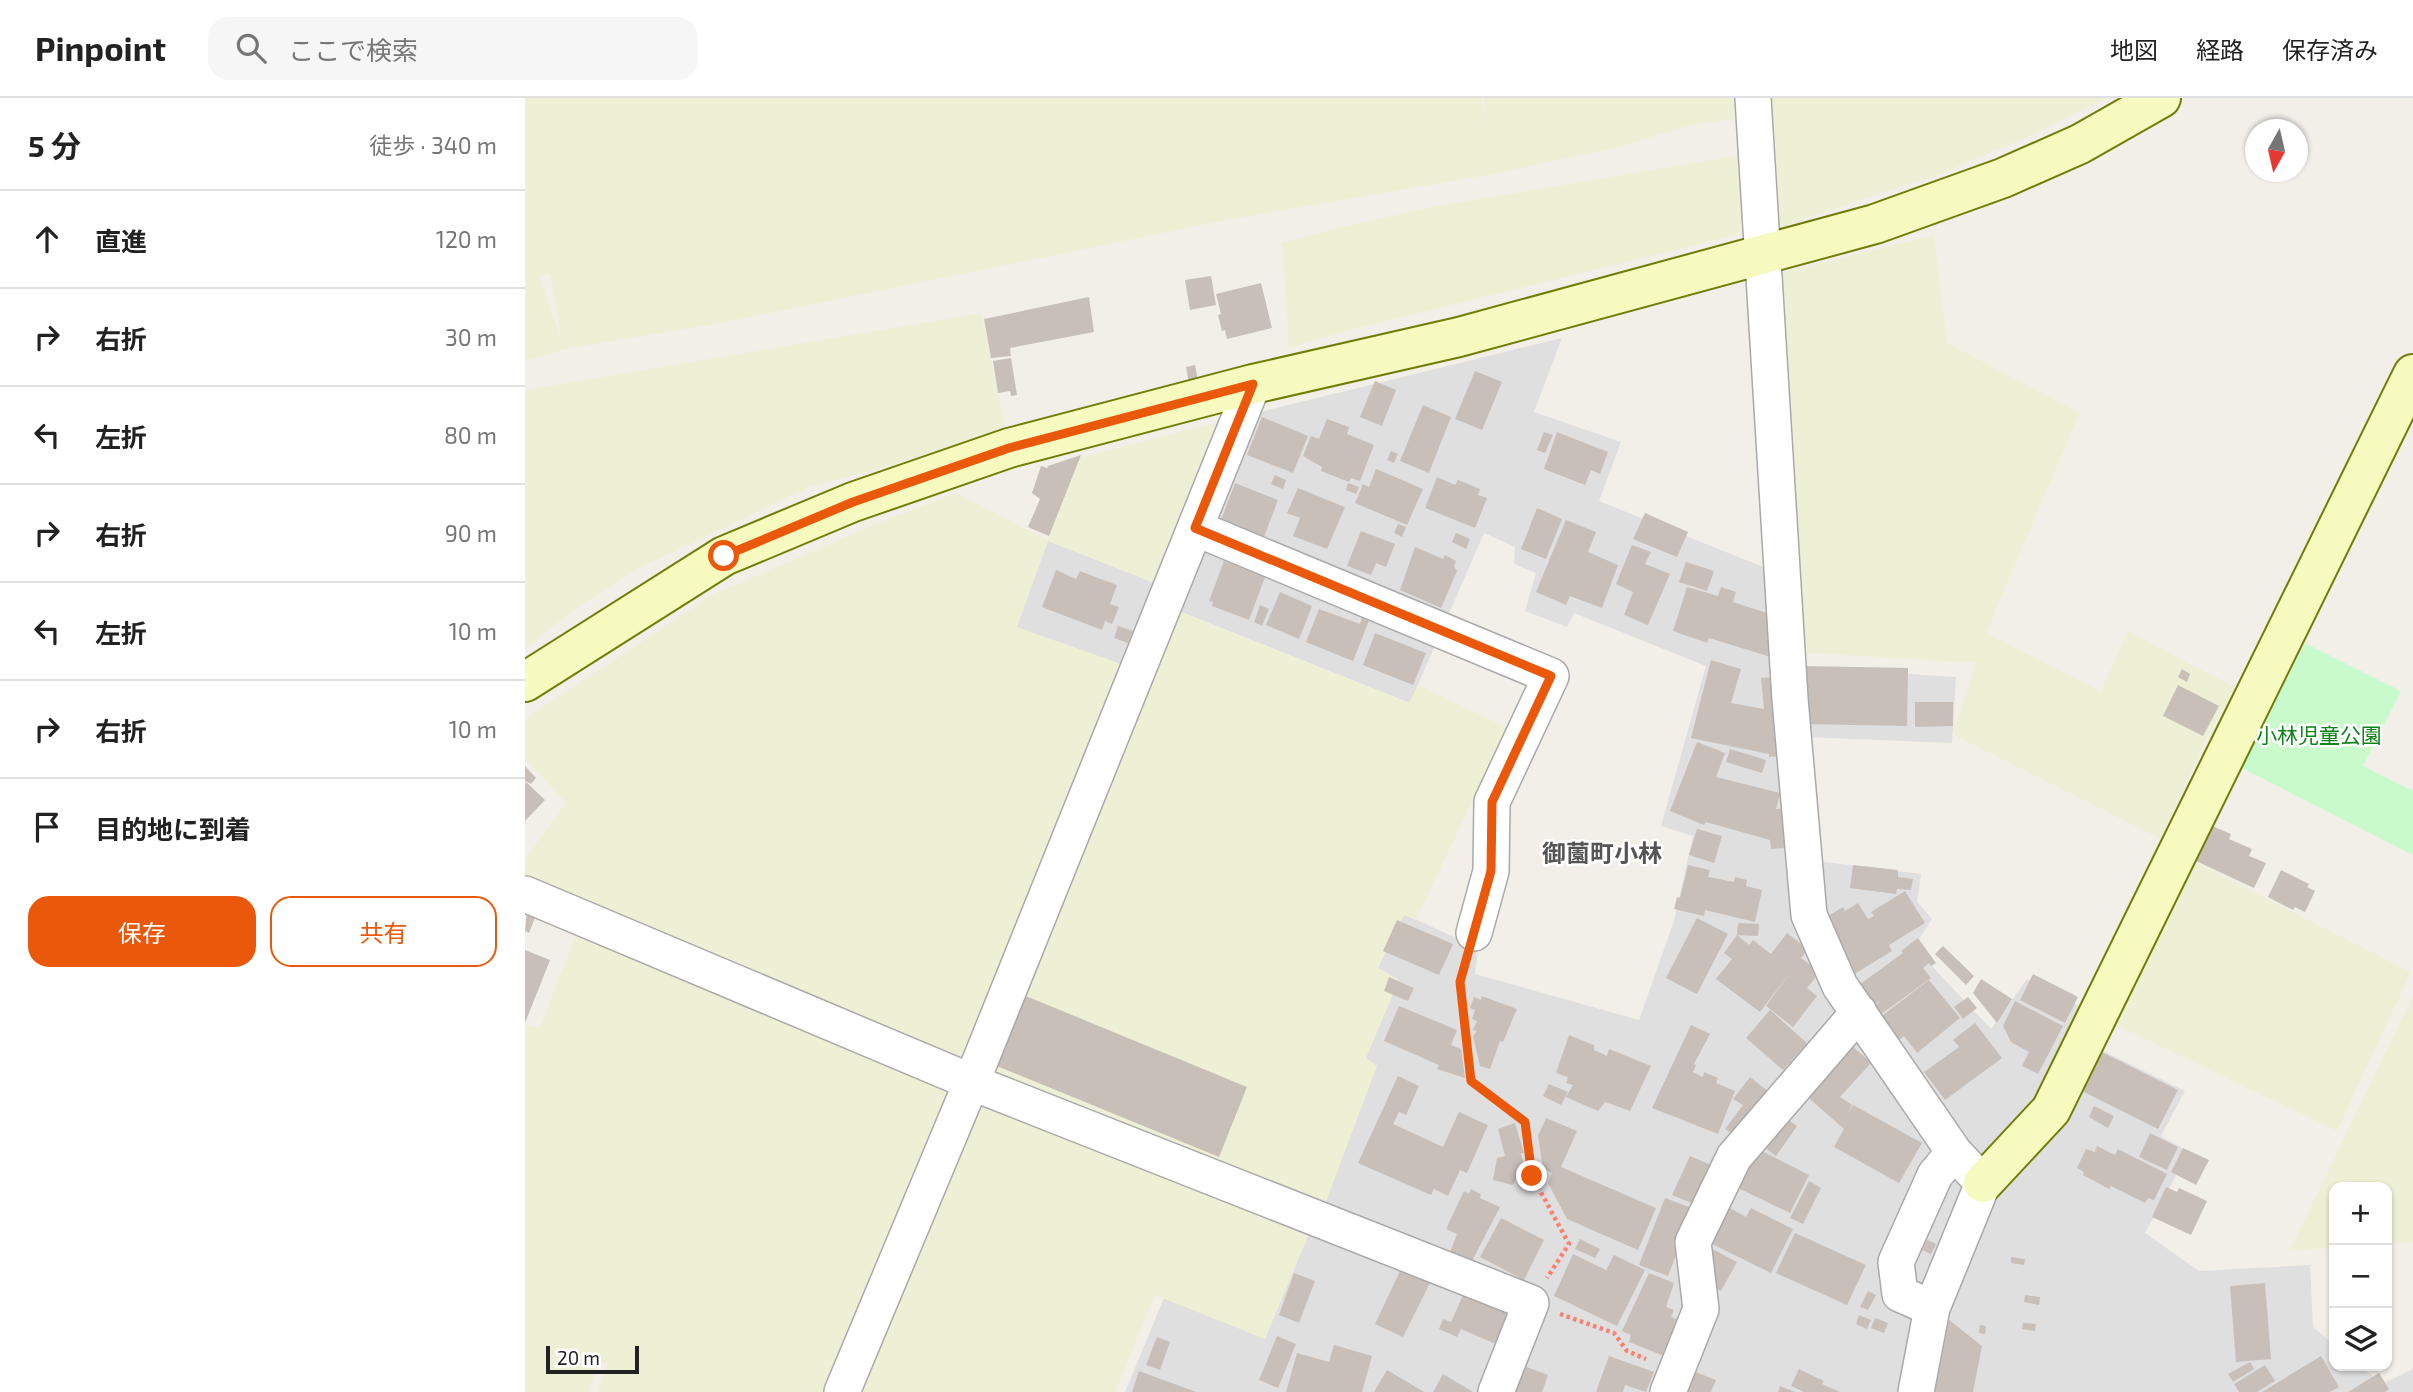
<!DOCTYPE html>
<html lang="ja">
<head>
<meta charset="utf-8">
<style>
  body { margin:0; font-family:"Exo 2","Noto Sans JP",sans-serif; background:#f6f6f6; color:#222 }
  .controls { position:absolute; right:21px; bottom:21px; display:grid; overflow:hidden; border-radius:14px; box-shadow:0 2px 5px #0004 }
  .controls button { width:63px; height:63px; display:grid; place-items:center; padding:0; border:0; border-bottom:2px solid #e0e0e0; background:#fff; color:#222; font:35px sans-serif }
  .compass { position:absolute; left:1720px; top:21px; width:63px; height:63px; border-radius:50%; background:#fff; box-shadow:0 2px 5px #0004; rotate:188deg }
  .scale { position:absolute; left:21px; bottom:18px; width:93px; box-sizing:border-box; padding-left:7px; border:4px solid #222; border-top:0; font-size:19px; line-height:24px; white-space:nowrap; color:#222; -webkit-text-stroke:5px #fff; paint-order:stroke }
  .stop { position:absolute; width:21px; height:21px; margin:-16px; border:5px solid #ea580c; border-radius:50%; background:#fff }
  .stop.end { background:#ea580c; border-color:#fff; box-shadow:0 2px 7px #0008 }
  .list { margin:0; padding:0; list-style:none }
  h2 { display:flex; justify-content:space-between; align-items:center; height:91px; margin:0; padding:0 28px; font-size:30px }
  h2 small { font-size:23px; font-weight:400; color:#767676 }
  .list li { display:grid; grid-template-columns:46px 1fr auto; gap:21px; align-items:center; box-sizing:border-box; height:98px; padding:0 28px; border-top:2px solid #e0e0e0 }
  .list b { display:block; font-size:26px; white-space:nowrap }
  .list em { font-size:23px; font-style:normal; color:#767676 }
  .actions { display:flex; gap:14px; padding:21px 28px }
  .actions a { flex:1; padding:16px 0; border:2px solid #ea580c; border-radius:21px; text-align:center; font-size:24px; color:#ea580c }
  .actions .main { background:#ea580c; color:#fff }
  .icon { flex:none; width:38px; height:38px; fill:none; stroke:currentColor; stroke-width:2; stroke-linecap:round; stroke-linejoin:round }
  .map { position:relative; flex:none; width:1888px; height:1294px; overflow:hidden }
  header { display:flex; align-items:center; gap:42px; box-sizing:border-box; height:98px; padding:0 35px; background:#fff; border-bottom:2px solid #e0e0e0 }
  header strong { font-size:33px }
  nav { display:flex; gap:38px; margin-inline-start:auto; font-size:24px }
  .search { width:490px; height:63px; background:#f6f6f6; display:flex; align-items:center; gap:18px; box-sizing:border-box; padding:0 24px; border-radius:21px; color:#767676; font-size:26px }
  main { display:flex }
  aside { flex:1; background:#fff }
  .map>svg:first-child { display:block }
  .residential { fill:#e0dfdf }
  .farmland { fill:#eef0d5; fill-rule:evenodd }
  .park { fill:#c8facc }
  .building { fill:#c7bfb8 }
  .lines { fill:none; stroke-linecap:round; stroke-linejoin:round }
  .street-casing { stroke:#a9a9a9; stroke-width:38 }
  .secondary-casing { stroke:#707d05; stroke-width:42 }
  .path { stroke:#fa8072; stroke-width:4.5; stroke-dasharray:3.5 3.5; stroke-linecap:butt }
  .street { stroke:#fff; stroke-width:35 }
  .secondary { stroke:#f7fabf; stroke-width:38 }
  .route { stroke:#ea580c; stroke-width:9 }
  .labels { text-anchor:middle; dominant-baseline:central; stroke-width:5; stroke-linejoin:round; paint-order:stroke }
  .park-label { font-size:21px; fill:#0c8416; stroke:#fff }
  .quarter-label { font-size:24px; font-weight:bold; fill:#555; stroke:#fff }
</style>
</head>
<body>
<header>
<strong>Pinpoint</strong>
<div class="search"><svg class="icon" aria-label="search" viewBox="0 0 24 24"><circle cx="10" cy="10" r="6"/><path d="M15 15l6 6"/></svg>ここで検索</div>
<nav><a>地図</a><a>経路</a><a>保存済み</a></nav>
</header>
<main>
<aside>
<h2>5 分<small>徒歩 · 340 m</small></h2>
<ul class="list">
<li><svg class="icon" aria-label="ahead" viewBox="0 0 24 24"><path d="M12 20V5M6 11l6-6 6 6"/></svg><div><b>直進</b></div><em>120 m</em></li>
<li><svg class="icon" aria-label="right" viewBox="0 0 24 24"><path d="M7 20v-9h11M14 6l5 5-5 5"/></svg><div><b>右折</b></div><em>30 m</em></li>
<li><svg class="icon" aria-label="left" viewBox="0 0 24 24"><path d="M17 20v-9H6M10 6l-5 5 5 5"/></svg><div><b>左折</b></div><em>80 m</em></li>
<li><svg class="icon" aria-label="right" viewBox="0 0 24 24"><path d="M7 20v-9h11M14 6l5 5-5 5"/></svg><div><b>右折</b></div><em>90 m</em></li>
<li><svg class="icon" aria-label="left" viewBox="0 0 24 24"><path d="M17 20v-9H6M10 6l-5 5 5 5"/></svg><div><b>左折</b></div><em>10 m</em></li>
<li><svg class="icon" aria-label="right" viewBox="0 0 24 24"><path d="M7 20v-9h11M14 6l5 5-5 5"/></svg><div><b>右折</b></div><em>10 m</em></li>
<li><svg class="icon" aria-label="arrive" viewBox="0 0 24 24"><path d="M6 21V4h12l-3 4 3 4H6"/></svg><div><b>目的地に到着</b></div></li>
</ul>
<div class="actions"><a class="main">保存</a><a>共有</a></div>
</aside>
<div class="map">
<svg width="1888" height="1294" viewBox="0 0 1888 1294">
  <rect width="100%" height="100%" fill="#f2efe9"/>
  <!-- residential -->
  <path class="residential" d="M1037,240L1009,314L1096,344L1074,403L1268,481L1272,569L1431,579L1427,645L1282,639L1291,763L1396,776L1392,804L1407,821L1389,849L1466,931L1502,881L1585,924L1576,952L1660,993L1636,1038L1664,1054L1620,1135L1674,1173L1785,1167L1788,1229L1809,1247V1268H1835L1857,1286L1888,1271V1294H600L639,1200L852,968L840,960L853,870L879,816L953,850L950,876L1114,922L1149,823L1168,738L1136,728L1181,568L1049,515L1042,529L1000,513L1011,475L989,466L990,449L959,435L885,605L654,513L626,578L491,529L523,443L694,324Z"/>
  <!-- farmland -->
  <path class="farmland" d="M0,0H956L964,32L958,0H1214L1215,20L1166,27L1098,48L974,75L702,122L191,226L39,251L0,263ZM24,175L25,176L37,244L15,179Z
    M1245,0H1582L1498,41L1414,76L1255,129Z
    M1216,57L1219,135L817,234L764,250L757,145L815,129L913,108Z
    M1409,137L1422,245L1555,315L1461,535L1576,593L1603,533L1711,590L1679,645L1636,741L1427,636L1451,565L1271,554L1252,184L1258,174Z
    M456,215L482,337L285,389L112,471L46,514L0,551V292Z
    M694,324L629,485L523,443L492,529L613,572L653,513L884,605L893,587L982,630L891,822L879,817L853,870L874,882L841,960L852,968L794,1122L784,1136L740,1241L630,1197L590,1294H73L82,1266L74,1263L64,1294H0V926L14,931L54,830L0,786V761L41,705L0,660V621L187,497L355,424L431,395L523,442L552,360Z
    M1661,760L1886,874L1812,1033L1585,924Z
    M1888,897V1144L1862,1146V1089H1809V1150L1765,1152Z"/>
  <!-- park -->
  <path class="park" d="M1780,545L1876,593L1838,668L1888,693V757L1717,670Z"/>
  <!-- building -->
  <path class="building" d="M686,178L691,207L665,212L660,182Z
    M736,185L747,230L702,241L700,232L697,233L693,217L696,216L691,196Z
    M564,199L569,234L485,250L486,258L466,260L459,221Z
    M486,260L492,297L486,298L485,293L473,295L468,263Z
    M670,267L673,283L664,285L661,269Z
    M950,273L977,284L957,332L930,321Z
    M850,283L871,292L857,328L835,319Z
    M898,307L926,319L904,375L875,363Z
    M737,319L783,338L768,375L722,357Z
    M802,321L824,329L822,336L849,347L835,383L826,380L824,384L796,373L797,369L778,358L786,338L794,341Z
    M1019,334L1028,337L1020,355L1012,352Z
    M1032,334L1083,354L1075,376L1066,372L1060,387L1019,371Z
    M866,353L873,356L869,365L862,362Z
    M556,357L524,438L503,429L515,401L507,395L516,368L522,370L523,368Z
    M851,371L898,391L882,427L830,405L838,386L844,389Z
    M750,377L761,382L758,391L746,386Z
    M912,379L930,387L933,382L955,391L953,397L962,400L950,430L900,410Z
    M710,385L753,402L739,439L696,422Z
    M823,385L834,389L831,396L821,392Z
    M773,390L820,409L802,451L768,438L775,420L762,415Z
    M1012,410L1037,421L1021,461L996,451Z
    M1120,415L1163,434L1152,459L1108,441Z
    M1041,422L1071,434L1063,454L1093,467L1077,510L1045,498L1041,507L1011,494Z
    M873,426L881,429L877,439L869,435Z
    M836,433L870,446L861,469L851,465L846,477L822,468Z
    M931,435L945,441L941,451L927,444Z
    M1107,447L1126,454L1120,466L1145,476L1123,527L1099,517L1108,494L1091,486Z
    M890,449L918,461L920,457L931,463L929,469L932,473L916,510L875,492Z
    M699,463L740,479L724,522L687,508L688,504L684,503Z
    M1161,464L1189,473L1182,493L1154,484Z
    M531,472L551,481L555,473L592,487L585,506L594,509L587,526L580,523L577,532L517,509Z
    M1162,489L1193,498L1196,489L1211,494L1208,504L1248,517L1246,559L1184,540L1182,545L1148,533Z
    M755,494L787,508L774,541L741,527Z
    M735,507L744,511L737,528L729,524Z
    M794,511L835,526L838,517L845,520L828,563L781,544Z
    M593,528L608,533L603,545L589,540Z
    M850,535L901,555L888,587L838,567Z
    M1186,562L1216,571L1206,605L1239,611L1236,580L1249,579L1256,658L1244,659V656L1166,640Z
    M1278,568L1383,570L1382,628L1277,626Z
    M1657,571L1665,576L1662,584L1653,579Z
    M1653,587L1694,608L1678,638L1638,618Z
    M1390,604H1428V628L1390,629Z
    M1172,644L1200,655L1191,679L1255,695L1251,711H1258L1260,750L1246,751L1245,742L1181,724L1179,727L1145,713Z
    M1205,651L1241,662L1237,675L1201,664Z
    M0,668L11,680L6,686L0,683Z
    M1,684L20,702L0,723V686Z
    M1687,728L1706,736L1704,741L1727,751L1724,758L1741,765L1729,790L1671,763Z
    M1172,731L1197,738L1189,765L1164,757Z
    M1163,767L1185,772L1183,779L1209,784L1210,779L1222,782L1221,788L1237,792L1230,824L1180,812L1179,818L1149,811L1152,799L1155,800Z
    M1328,767L1373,772V779L1388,781L1386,792L1372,791L1371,796L1325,790Z
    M1756,772L1784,786L1782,789L1790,793L1780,814L1770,809L1768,812L1743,799Z
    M1380,793L1400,825L1364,847L1367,853L1326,878L1293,824L1318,809L1320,813L1333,805L1343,821L1349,818L1346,814Z
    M2,812L12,814L4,835L0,833Z
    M1172,820L1203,836L1172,896L1141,880Z
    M872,822L928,846L914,877L858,853Z
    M1213,825L1234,826L1233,838L1212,837Z
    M1262,835L1283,851L1276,860L1295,874L1282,890L1292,898L1268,929L1241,908L1266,873L1235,914L1191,881L1207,861L1199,855L1212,837L1224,847L1228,842L1246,856Z
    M1393,840L1411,865L1406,868L1404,865L1398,870L1406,880L1355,917L1349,909L1357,901L1342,912L1327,892L1378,855L1376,853Z
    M1418,848L1449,878L1441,887L1410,856Z
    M0,852L25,862L0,925Z
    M1508,876L1553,899L1540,925L1495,902Z
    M864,879L889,890L883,903L859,893Z
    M1456,881L1487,901L1472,925L1448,895Z
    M1404,882L1435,920L1392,955L1379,938L1373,943L1354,920Z
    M496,896L722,989L694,1059L467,966Z
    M957,898L992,911L978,944L975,943L965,971L955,968L948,938L952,933L948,932L952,923L947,921L950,912L945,910L949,899L956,902Z
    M1443,899L1452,910L1438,921L1429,909Z
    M1490,903L1538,928L1513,976L1497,968L1504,954L1486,944L1478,928Z
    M874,908L932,932L926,947L936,951L940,980L912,971L914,967L859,943Z
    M1245,912L1282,945L1258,972L1221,940Z
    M1450,925L1477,960L1420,1002L1399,974L1434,949L1428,942Z
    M1166,927L1185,936L1169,966L1171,967L1168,974L1178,979L1179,974L1193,980L1191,985L1210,993L1193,1036L1127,1010Z
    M1044,937L1069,947V952L1082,958L1084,951L1126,968L1105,1013L1080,1004L1073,1013L1041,999L1048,987L1041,985L1043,979L1031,975Z
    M1323,944L1346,965L1315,999L1327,1007L1321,1018L1328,1007L1397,1045L1374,1085L1309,1049L1319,1031L1277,994Z
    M1577,954L1653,992L1633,1031L1557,993Z
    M873,978L894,988L881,1017L874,1014L868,1026L918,1049L934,1014L963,1027L942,1075L935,1072L923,1098L909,1091L906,1097L833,1065Z
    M1225,979L1244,994L1214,1040L1200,1031L1218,1007L1208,1001Z
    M1024,986L1043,994L1036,1007L1018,998Z
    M1569,1008L1589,1018L1583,1030L1564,1019Z
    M1256,1017L1272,1028L1251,1058L1235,1046Z
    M1021,1020L1052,1033L1036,1069L1131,1110L1113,1152L1042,1121L1023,1085L1027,1075L1018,1070L1013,1038Z
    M990,1025L999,1055H996L998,1064L988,1087L968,1082L972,1060L980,1058L973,1031Z
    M1625,1035L1653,1049L1642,1072L1614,1059Z
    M1572,1048L1590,1057L1593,1051L1642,1076L1629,1102L1623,1100L1620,1105L1586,1088L1584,1091L1558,1077L1559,1074L1552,1070L1561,1051L1570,1054Z
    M1658,1050L1684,1062L1671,1087L1646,1074Z
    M1233,1051L1284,1077L1265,1115L1213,1090Z
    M1165,1058L1191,1069L1174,1108L1147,1097Z
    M1284,1083L1296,1090L1278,1126L1265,1120Z
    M1641,1089L1652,1094L1654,1090L1682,1103L1666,1137L1627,1119Z
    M946,1091L956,1096L955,1100L975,1109L945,1167L924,1157L932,1136L921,1131L939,1093L944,1096Z
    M1140,1100L1169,1111L1143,1178L1114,1167Z
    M1203,1109L1221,1119L1226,1110L1268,1131L1246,1175L1181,1143Z
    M976,1120L1019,1142L999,1182L955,1159Z
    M1270,1135L1341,1167L1322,1207L1251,1175Z
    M1055,1141L1075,1151L1070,1160L1050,1151Z
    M1402,1142L1411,1146L1406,1156L1397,1152Z
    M1180,1147L1212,1164L1196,1193L1185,1188Z
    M1048,1156L1081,1172L1089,1157L1120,1172L1092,1228L1029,1198Z
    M1486,1159L1500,1161L1499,1167L1486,1165Z
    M876,1171L906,1183L878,1239L850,1226Z
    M769,1175L790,1183L774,1225L754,1217Z
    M1124,1175L1149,1185L1141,1209L1149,1212L1146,1219L1163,1225L1149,1262L1104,1244L1106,1237L1097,1233Z
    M1740,1185L1746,1261L1711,1264L1705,1188Z
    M1343,1193L1351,1197L1343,1212L1335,1209Z
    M939,1195L986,1215L973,1247L936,1231L932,1239L914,1231L918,1221L926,1224Z
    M1500,1197L1515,1199L1514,1207L1499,1204Z
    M1334,1217L1346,1222L1342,1231L1331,1226Z
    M1350,1220L1363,1225L1359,1235L1346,1230Z
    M1424,1222L1457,1248L1448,1294H1410Z
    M1498,1225L1511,1226L1510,1233L1497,1231Z
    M1455,1227L1461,1228L1460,1236L1454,1235Z
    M752,1238L771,1246L753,1290L734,1282Z
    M632,1239L645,1244L635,1272L621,1267Z
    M809,1247L847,1258L837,1294H761L772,1255L804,1264Z
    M1084,1258L1129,1274L1121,1294L1100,1287L1098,1294H1071Z
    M1796,1258L1814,1289L1805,1294H1737Z
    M1725,1264L1729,1271L1708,1284L1703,1276Z
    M996,1267L1023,1277L1017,1294H986Z
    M1740,1267L1750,1283L1732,1294H1714L1709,1286Z
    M1163,1271L1191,1282L1186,1294H1154Z
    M1274,1271L1299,1283L1297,1286L1315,1294H1279L1266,1288Z
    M862,1272L899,1294H849Z
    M614,1273L671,1294H607Z
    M1854,1275L1864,1291L1860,1294H1823Z
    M918,1276L948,1294H908Z
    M1255,1288L1270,1294H1253Z"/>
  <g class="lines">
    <defs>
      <path id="street" d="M1228,0L1265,601L1284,817L1315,888L1429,1054L1458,1085L1407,1210L1391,1294
        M670,430L1026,578L967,704L966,773L949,835
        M0,796L461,990L1006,1205L971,1294
        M1407,1210L1375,1196L1371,1164L1410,1077L1429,1054
        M317,1294L447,983L728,286
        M1143,1294L1176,1211L1168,1144L1209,1059L1334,914"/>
      <path id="secondary" d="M0,584L199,458L328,404L484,350L728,286L934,239L1350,126L1478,80L1555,46L1636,0
        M1458,1085L1526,1012L1888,276"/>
    </defs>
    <!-- street casing -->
    <use href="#street" class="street-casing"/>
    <!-- secondary casing -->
    <use href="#secondary" class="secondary-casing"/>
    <!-- path -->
    <path class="path" d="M940,866L935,884L946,983L1000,1025L1007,1078L1044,1146L1022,1180
      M1035,1216L1089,1235L1102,1253L1121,1261"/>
    <!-- street -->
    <use href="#street" class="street"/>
    <!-- secondary -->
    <use href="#secondary" class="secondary"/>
  </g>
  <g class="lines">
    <!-- route -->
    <path class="route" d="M199,458L328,404L484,350L728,286L670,430L1026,578L967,704L966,773L935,884L946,983L1000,1024L1007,1078"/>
  </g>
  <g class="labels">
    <!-- park labels -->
    <g class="park-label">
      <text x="1794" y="636">小林児童公園</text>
    </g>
    <!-- quarter labels -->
    <g class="quarter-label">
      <text x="1077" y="754">御薗町小林</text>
    </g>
  </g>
</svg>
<div class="controls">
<button>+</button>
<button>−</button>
<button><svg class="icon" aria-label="layers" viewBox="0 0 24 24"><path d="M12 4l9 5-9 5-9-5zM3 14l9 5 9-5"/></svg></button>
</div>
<svg class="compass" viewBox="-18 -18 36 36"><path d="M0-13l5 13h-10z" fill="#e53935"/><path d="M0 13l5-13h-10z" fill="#767676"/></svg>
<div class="scale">20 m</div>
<div class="stop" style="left:199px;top:458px"></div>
<div class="stop end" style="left:1007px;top:1078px"></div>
</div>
</main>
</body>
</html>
